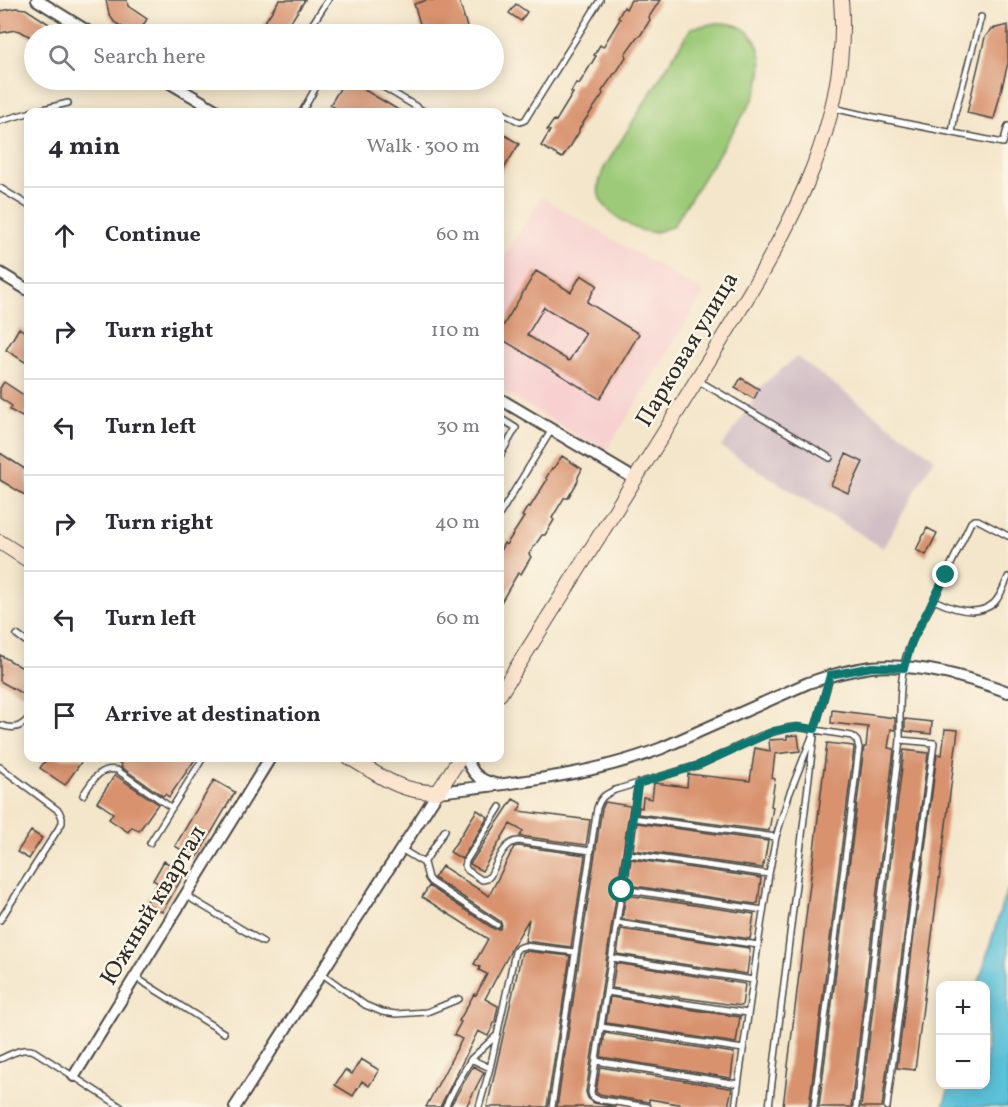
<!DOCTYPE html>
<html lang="en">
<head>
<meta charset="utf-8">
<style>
  body { margin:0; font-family:Vollkorn,serif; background:#f2f2f3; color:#2b2b33 }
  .controls { position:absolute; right:18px; bottom:18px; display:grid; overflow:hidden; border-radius:12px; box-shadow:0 3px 15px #0003 }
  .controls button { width:54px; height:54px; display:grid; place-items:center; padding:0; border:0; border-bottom:2px solid #e1e1e2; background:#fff; color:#2b2b33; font:30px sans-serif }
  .stop { position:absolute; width:18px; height:18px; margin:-14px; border:4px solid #0f766e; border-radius:50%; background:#fff }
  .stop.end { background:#0f766e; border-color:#fff; box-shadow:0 2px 6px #0008 }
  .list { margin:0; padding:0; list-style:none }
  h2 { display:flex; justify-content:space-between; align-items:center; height:78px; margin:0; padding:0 24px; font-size:26px }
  h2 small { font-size:20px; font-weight:400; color:#7c7c81 }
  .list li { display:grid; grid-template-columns:39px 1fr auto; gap:18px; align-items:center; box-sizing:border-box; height:96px; padding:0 24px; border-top:2px solid #e1e1e2 }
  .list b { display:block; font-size:22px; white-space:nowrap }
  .list em { font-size:20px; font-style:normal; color:#7c7c81 }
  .icon { flex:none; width:33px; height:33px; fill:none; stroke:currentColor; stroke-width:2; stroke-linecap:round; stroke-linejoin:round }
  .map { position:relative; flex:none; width:1008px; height:1107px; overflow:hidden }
  .search { position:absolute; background:#fff; box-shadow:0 3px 15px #0003; left:24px; top:24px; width:480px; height:66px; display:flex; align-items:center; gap:15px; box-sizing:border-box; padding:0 21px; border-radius:33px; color:#7c7c81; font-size:22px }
  .panel { position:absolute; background:#fff; box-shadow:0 3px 15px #0003; left:24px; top:108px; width:480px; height:654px; border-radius:12px }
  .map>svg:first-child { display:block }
  .built { fill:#f7d0cf }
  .industrial { fill:#d2bec5 }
  .green { fill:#9cca78; stroke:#647a52; stroke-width:1.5 }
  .water { fill:#5bc2d9; stroke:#437682; stroke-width:1.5 }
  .building { fill:#d8926e; fill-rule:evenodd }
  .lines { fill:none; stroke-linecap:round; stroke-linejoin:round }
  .lane-casing { stroke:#494743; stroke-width:8 }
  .street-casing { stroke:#494743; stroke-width:14 }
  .secondary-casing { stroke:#494743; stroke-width:16 }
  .lane { stroke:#fff; stroke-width:5 }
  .street { stroke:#fff; stroke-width:10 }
  .secondary { stroke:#fce5cf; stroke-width:14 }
  .route { stroke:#0f766e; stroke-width:8 }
  .labels { text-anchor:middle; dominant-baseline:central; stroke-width:5; stroke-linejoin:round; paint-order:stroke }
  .street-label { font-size:24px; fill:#2b2b2b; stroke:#fcf5e5 }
</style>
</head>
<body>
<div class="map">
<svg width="1008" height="1107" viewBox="0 0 1008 1107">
  <rect width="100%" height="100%" fill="#fcf5e5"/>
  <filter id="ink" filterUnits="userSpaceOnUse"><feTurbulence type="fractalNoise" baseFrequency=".0167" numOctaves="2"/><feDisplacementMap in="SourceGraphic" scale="12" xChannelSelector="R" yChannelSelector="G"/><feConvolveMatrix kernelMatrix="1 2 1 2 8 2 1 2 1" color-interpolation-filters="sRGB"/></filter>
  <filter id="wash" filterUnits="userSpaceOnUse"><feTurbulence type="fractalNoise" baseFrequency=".008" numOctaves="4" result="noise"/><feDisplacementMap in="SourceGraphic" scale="24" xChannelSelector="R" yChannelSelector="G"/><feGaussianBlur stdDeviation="1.35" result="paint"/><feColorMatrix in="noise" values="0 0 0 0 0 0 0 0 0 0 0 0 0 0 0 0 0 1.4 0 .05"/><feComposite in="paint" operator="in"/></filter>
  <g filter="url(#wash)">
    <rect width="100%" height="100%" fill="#f4e6cb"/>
    <!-- built -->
    <path class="built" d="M542,197L704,293L605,453L500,389V263Z"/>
    <!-- industrial -->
    <path class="industrial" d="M797,357L934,458L883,548L721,447L744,415L754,399L741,378L759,389L763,384Z"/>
    <!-- green -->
    <path class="green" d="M716,23C722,23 729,23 735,25C758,32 765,58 760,80C759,86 756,92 754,98L673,226C666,229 659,232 651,232C635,232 603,211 599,195C597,186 601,176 604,168L691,28Z"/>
    <!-- water -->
    <path class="water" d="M1008,889V1107H943L950,1085L986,1084V986L978,985L1004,898Z"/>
    <g id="blocks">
      <!-- building -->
      <path class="building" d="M106,0H127L128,6L147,19L138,34H133L114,22L109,14Z
        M279,0H305L283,34H257Z
        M427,0H459L469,34H423L414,4Z
        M631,0H660L649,17L650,20L640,36L637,37L625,54L626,57L616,73L614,74L602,91L603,94L579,129V132L570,147L568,149L562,158L541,146L550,131L547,130L554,120L556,121L573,93L571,92L576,83L579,84L596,56L594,55L600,45L603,47L620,19L618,18L624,7L626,9Z
        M516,4L527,12L521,21L509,13Z
        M16,8L26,9L49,24L43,34H34V39L20,31L15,30L0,33V11Z
        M1008,25V63L994,119L967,113L985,37L992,29Z
        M345,80H348L402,112H343L330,105Z
        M500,132L519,144L500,175Z
        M536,271L571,292L581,275L597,285L587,302L639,334L600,399L500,338V331ZM544,307L586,333L569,361L527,335Z
        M19,328L28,334V364L6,350Z
        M741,378L759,389L754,399L735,388Z
        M4,382L28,398V416L24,413L22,417L10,410L12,406L0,398V388Z
        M0,453L28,471V497L0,480Z
        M846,454L863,462L848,493L831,485Z
        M562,456L582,469L578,477V481L568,498H564L552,518L554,520L545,535H542L529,554L531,557L521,574L518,573L500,604V551L504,543L506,545L524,517L522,516L528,506L530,507L547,480L546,478L552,468L553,469Z
        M927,528L937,533L926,555L916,550Z
        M0,655L28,671V697L0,681Z
        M832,710L895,718V730L891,729L888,748L894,749L851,1107H819L864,747H866L868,727L831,723Z
        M905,719L932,722L931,734L905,731Z
        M945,729L958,730L915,1070L897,1068L937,754L942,755Z
        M798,735L800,751L775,754L772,778L775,779L771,806L773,807L769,831L638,814L639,807L642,808L643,797L652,799L654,783L687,787L688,774L750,781L755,748L770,751L769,740L787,739V736Z
        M827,743L853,746L854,748L809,1107H783Z
        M904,750L928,753L882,1107H861Z
        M47,758H84L65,785L40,768Z
        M112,758H196L169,797L165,794L163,796L121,767L122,765Z
        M115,775L158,804L139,831L132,827L128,832L109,819L113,813L97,802Z
        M214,780L235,792L196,859L175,846Z
        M513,799L522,804L518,811L590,820L586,845L520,836L523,831L510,824L482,871L470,864Z
        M605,802L630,806L586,1092L588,1098L594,1103L616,1107H557L600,821L602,809Z
        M477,810L488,817L462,859L450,852Z
        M637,823L768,841L764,864H763V868L633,850Z
        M31,831L42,838L29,859L17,852Z
        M518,846L585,855L571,947L525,941L529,919L511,949L509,954L485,999L498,1006L495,1021L488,1036L478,1031L440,1107H426L462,1039L454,1035L461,1022L459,1021L474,994L476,995L487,974L479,970L480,967L474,964L488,939L422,897L429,886L494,929H500L502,925L500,921L434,878L442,866L489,896L514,847Z
        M631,859L761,878L758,903L755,904L628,885Z
        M164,861L185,873L162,912L146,903L158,883L153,880Z
        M626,895L754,914L750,939L622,919Z
        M621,929L749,948L750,950L747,974L617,954Z
        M525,951L570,956L547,1107H487L522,952Z
        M616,963L745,984L742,1006L612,988Z
        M610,997L740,1017L736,1043L606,1023Z
        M605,1033L734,1053L731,1078L601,1057Z
        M361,1059L379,1070L369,1086L362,1081L353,1096L335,1085L345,1070L352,1074Z
        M473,1066L484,1072L466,1107H450Z
        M600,1067L729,1088H732L728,1107H695L649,1099V1102L598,1094L596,1092Z"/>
    </g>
  </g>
  <g filter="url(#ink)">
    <use href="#blocks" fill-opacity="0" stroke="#494743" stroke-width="1.5"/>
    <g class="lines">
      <defs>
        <path id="lane" d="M306,34L328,0
          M302,80L315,87
          M372,80L425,112
          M833,108L859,114L1003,143L1008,126
          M31,112L68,103
          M302,112L320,80
          M495,112H501L520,122L525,120L600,0
          M0,121L28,113
          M952,133L955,113L981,17
          M0,188L28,205
          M699,381L830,458
          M500,418L516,428L500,456
          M500,514L551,431
          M934,600C952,609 977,618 994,603C1001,596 1004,586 1008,577
          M17,635L28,643
          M0,725C12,729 19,729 28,719
          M0,767L59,811L62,818V823L0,920
          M638,784L591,1092L592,1096L596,1099L648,1107
          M83,795C92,782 99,766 117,770L172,808
          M500,807L466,861L465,866L467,870L482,880L487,879L490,876C497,864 503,842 518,841L591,851
          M633,818L776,837
          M150,843L203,758
          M401,849L424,863L428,878L431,882L497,925
          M628,854L769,874
          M424,863L445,830
          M622,889L763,910
          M185,895L263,942
          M617,923L758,945
          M612,958L753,980
          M321,973L365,1005L382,1012L396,1014L427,1012L459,999
          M135,977L224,1033
          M607,992L748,1013
          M601,1027L743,1049
          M0,1059C12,1054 21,1047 34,1051L121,1107
          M471,1059L490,1068
          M596,1061L738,1084
          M445,1107L455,1087L471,1059L497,1035
          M479,1107L490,1068L515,952L518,948L524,946L575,952
          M552,1107L597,808C601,797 604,795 615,790L699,765L760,736L787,728L797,727L852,736L857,741L859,748L814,1107
          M735,1107L758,945L769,874L776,837L789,795L815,729L830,677
          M769,1107L814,736
          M856,1107L900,740C900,713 899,683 906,657C912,636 925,618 935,598C947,573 959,548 971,522L974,520H978L1008,536
          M887,1107L934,743L900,740"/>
        <path id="street" d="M37,0L92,34
          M165,80L219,112
          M0,273L28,290
          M500,399L635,479
          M467,758C471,773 479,780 495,784
          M74,1076L270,758
          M235,1107L438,792C513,783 591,776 662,748L808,683C828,676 849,670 871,667C917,663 965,676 1008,692"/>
        <path id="secondary" d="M0,542L28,560
          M500,694C554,607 610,520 664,433C687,396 710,359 733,321C792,224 851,117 841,0
          M350,758C381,776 400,793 438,792L460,758"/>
      </defs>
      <!-- lane casing -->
      <use href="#lane" class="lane-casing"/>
      <!-- street casing -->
      <use href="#street" class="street-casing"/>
      <!-- secondary casing -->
      <use href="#secondary" class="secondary-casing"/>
      <!-- lane -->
      <use href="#lane" class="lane"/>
      <!-- street -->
      <use href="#street" class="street"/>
      <!-- secondary -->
      <use href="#secondary" class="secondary"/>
    </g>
  </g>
  <g class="lines" filter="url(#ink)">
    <!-- route -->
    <path class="route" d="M622,890L638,784L699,765L774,731L797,727L815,729L830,675L872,667L904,668L912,641L946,575"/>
  </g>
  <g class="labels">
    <!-- street labels -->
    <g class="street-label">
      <text transform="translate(688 350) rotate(-59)">Парковая улица</text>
      <text transform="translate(154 906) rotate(-59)">Южный квартал</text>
    </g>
  </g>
</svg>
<div class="controls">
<button>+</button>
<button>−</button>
</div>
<div class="stop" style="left:622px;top:890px"></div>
<div class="stop end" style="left:946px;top:575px"></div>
<div class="search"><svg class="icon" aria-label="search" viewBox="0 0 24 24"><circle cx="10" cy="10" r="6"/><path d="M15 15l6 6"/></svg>Search here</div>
<section class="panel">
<h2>4 min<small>Walk · 300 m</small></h2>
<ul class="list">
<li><svg class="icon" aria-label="ahead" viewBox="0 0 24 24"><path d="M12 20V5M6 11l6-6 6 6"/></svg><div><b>Continue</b></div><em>60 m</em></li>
<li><svg class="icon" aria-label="right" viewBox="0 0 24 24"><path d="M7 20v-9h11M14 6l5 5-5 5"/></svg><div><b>Turn right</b></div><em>110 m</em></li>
<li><svg class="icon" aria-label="left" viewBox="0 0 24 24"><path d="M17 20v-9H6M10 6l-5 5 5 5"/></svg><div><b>Turn left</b></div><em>30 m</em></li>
<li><svg class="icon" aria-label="right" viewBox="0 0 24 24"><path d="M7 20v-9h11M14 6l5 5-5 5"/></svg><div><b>Turn right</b></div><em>40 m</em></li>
<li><svg class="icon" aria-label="left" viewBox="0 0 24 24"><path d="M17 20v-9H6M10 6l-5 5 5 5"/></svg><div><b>Turn left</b></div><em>60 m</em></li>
<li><svg class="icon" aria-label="arrive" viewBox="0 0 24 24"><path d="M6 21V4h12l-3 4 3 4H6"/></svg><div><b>Arrive at destination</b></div></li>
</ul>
</section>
</div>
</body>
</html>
